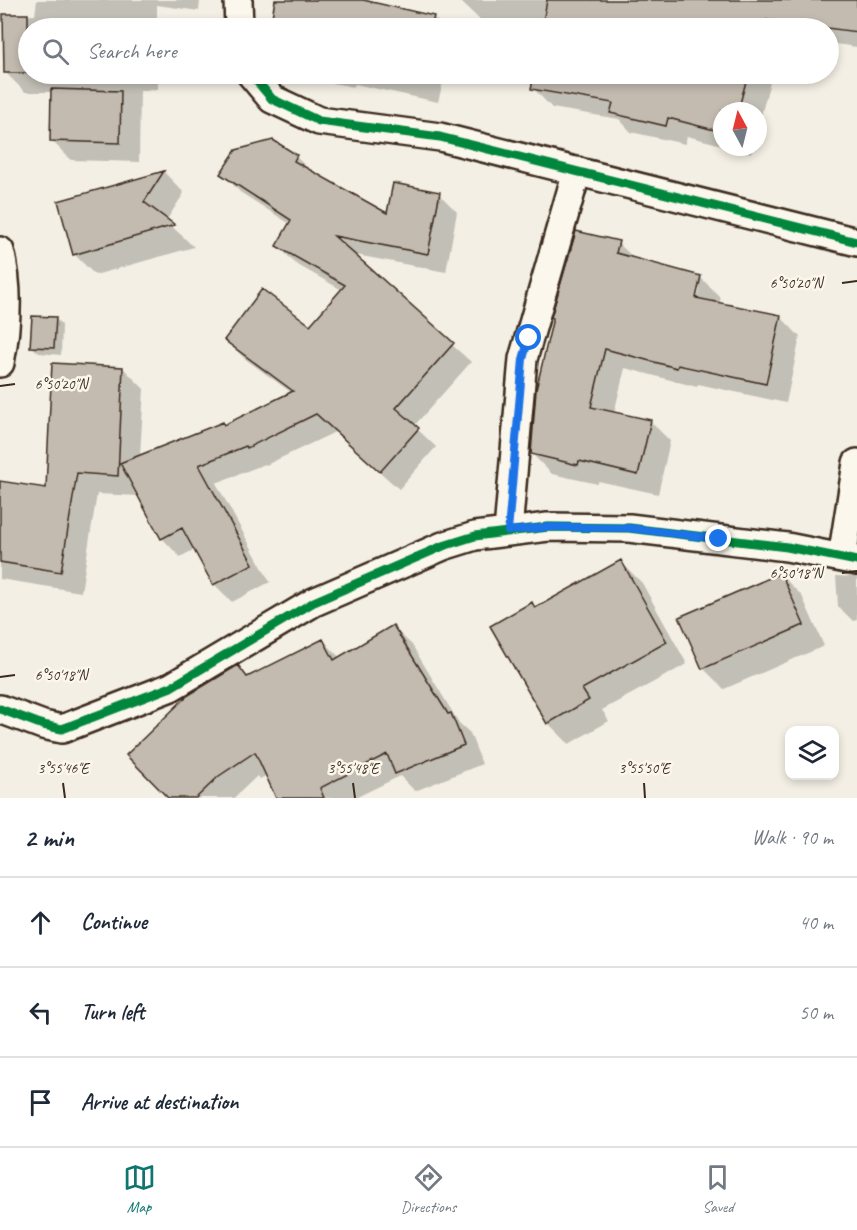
<!DOCTYPE html>
<html lang="en">
<head>
<meta charset="utf-8">
<style>
  body { margin:0; font-family:Caveat,sans-serif; background:#f2f2f3; color:#1f2937 }
  .controls { position:absolute; right:18px; bottom:18px; display:grid; overflow:hidden; border-radius:12px; box-shadow:0 3px 9px #0003 }
  .controls button { width:54px; height:54px; display:grid; place-items:center; padding:0; border:0; border-bottom:2px solid #e0e1e3; background:#fff; color:#1f2937; font:30px sans-serif }
  .compass { position:absolute; left:713px; top:102px; width:54px; height:54px; border-radius:50%; background:#fff; box-shadow:0 3px 9px #0003; rotate:353deg }
  .stop { position:absolute; width:18px; height:18px; margin:-14px; border:4px solid #1a73e8; border-radius:50%; background:#fff }
  .stop.end { background:#1a73e8; border-color:#fff; box-shadow:0 2px 6px #0008 }
  .list { margin:0; padding:0; list-style:none }
  h2 { display:flex; justify-content:space-between; align-items:center; height:78px; margin:0; padding:0 24px; font-size:26px }
  h2 small { font-size:20px; font-weight:400; color:#747a83 }
  .list li { display:grid; grid-template-columns:39px 1fr auto; gap:18px; align-items:center; box-sizing:border-box; height:90px; padding:0 24px; border-top:2px solid #e0e1e3 }
  .list b { display:block; font-size:22px; white-space:nowrap }
  .list em { font-size:20px; font-style:normal; color:#747a83 }
  .icon { flex:none; width:33px; height:33px; fill:none; stroke:currentColor; stroke-width:2; stroke-linecap:round; stroke-linejoin:round }
  .map { position:relative; flex:none; width:857px; height:798px; overflow:hidden }
  .search { position:absolute; background:#fff; box-shadow:0 3px 9px #0003; left:18px; right:18px; top:18px; height:66px; display:flex; align-items:center; gap:15px; box-sizing:border-box; padding:0 21px; border-radius:33px; color:#747a83; font-size:22px }
  .sheet { height:348px; background:#fff }
  nav { display:flex; justify-content:space-around; align-items:center; box-sizing:border-box; height:84px; border-top:2px solid #e0e1e3; background:#fff; font-size:16px; color:#747a83 }
  nav a { display:grid; justify-items:center; gap:3px }
  nav .on { color:#0f766e }
  .map>svg:first-child { display:block }
  .shadow { fill:#0003; fill-rule:evenodd }
  .building { fill:#c3bbb0; stroke:#3b2a1e; stroke-width:1.5 }
  .lines { fill:none; stroke-linecap:round; stroke-linejoin:round }
  .street-casing { stroke:#3b2a1e; stroke-width:32 }
  .street { stroke:#fbf7ec; stroke-width:27 }
  .cycleway-casing { stroke:#fbf7ec; stroke-width:13 }
  .cycleway { stroke:#00873e; stroke-width:9 }
  .route { stroke:#1a73e8; stroke-width:8 }
  .ticks { fill:none; stroke:#3b2a1e; stroke-width:2 }
  .ticks-label { font-size:15px; text-anchor:middle; fill:#3b2a1e; stroke:#fbf7ec; stroke-width:5; stroke-linejoin:round; paint-order:stroke }
</style>
</head>
<body>
<div class="map">
<svg width="857" height="798" viewBox="0 0 857 798">
  <rect width="100%" height="100%" fill="#f3efe4"/>
  <filter id="ink" filterUnits="userSpaceOnUse"><feTurbulence type="fractalNoise" baseFrequency=".0167" numOctaves="2"/><feDisplacementMap in="SourceGraphic" scale="12" xChannelSelector="R" yChannelSelector="G"/><feConvolveMatrix kernelMatrix="1 2 1 2 8 2 1 2 1" color-interpolation-filters="sRGB"/></filter>
  <g filter="url(#ink)">
    <!-- shadow -->
    <path class="shadow" d="M37,0H200L199,11L157,5V28H28V74H158V90H140L139,162L71,160L51,140L53,92H25L6,73L4,16L35,15Z
      M276,0H370L369,3L433,17L445,28H271Z
      M462,0H857V47L828,43V28H520L481,21L461,2Z
      M284,74H445L438,102L355,84L354,87Z
      M536,74H772L758,127V111H722V145L687,136L685,144L631,132L619,119L552,108L533,88Z
      M729,147H753L751,153Z
      M296,157L313,173L388,215L439,194L457,212L446,272L351,254L471,362L414,426L436,447L399,489L335,432L266,465L265,464L216,483L270,582L232,602L214,584L195,549L180,557L162,538L139,496L97,494L81,592L0,579V483L47,490L123,368L144,389L140,456L225,426L292,393L244,358L226,340L310,327L342,290L296,264L278,246L290,224L240,192L222,173Z
      M164,172L184,193L166,221L194,247L95,275L74,254L59,202Z
      M618,243L636,260L701,278L721,298L719,304L780,316L800,337L786,403L698,384L697,387L625,368L614,413L650,421L670,441L658,494L598,481V484L552,474L532,454ZM696,289H700L695,305Z
      M55,318L62,325L61,355L39,353L31,346Z
      M621,562L642,583L687,664L602,710L609,721L569,744L548,723L531,604L536,609Z
      M781,575L802,596L824,646L724,689L703,668Z
      M836,576L857,577V620L853,621L838,606Z
      M393,627L412,645L459,723L470,733L482,764L415,791L400,776L355,798H277L267,775L260,779L257,776L234,798H170L238,667L249,678L323,640L340,658Z"/>
    <!-- building -->
    <path class="building" d="M275,0H363L434,16L431,28H270Z
      M547,0H857V32L766,20L765,28H542Z
      M3,14H28V73H4Z
      M374,74H421L419,83Z
      M534,74H748L738,111H722V132L668,118L666,126L610,113L613,103L531,89Z
      M51,89L121,91L120,143L50,141Z
      M273,140L297,155L294,161L387,213L393,183L440,192L428,254L334,236L454,343L396,408L419,428L380,472L316,414L247,448L246,446L199,465L253,564L213,585L182,528L161,539L120,463L223,422L224,425L293,391L224,340L262,289L310,325L345,285L276,246L291,220L220,174L236,150Z
      M164,171L144,202L175,225L73,255L58,201Z
      M576,231L619,241L616,253L701,276L696,298L781,315L766,384L678,365L677,368L605,349L591,407L651,420L638,475L579,461L578,465L531,454L536,390L553,318L551,317Z
      M32,316L56,317L54,348L30,347Z
      M52,363L123,367L118,476L77,473L61,572L0,562V481L46,488Z
      M621,560L667,642L582,689L589,700L547,724L490,626L532,602L535,608Z
      M781,573L804,625L702,669L679,617Z
      M393,625L448,714L451,713L464,745L395,774L387,754L320,788L324,798H276L255,752L219,776L196,798H168L126,755L187,696L238,665L247,677L323,639L334,660Z"/>
    <g class="lines">
      <defs>
        <path id="street" d="M238,0L239,28
          M251,74L272,99L319,121L440,137L857,242
          M0,251C9,286 7,327 0,363
          M508,531L523,359L577,171
          M842,558L857,463
          M0,709L43,725L62,729L171,687L314,602L443,546L475,536L548,527L629,528L787,547L857,561"/>
      </defs>
      <!-- street casing -->
      <use href="#street" class="street-casing"/>
      <!-- street -->
      <use href="#street" class="street"/>
      <defs>
        <path id="cycleway" d="M251,74L272,99L319,121L440,137L857,242
          M0,709L43,725L62,729L171,687L314,602L443,546L475,536L548,527L629,528L787,547L857,561"/>
      </defs>
      <!-- cycleway casing -->
      <use href="#cycleway" class="cycleway-casing"/>
      <!-- cycleway -->
      <use href="#cycleway" class="cycleway"/>
    </g>
  </g>
  <g class="lines" filter="url(#ink)">
    <!-- route -->
    <path class="route" d="M529,338L523,359L508,531L548,527L629,528L719,539"/>
  </g>
  <!-- ticks -->
  <path class="ticks" d="M842,283L857,281M0,386L15,384M842,573L857,571M0,677L15,675M63,783L65,798M353,783L355,798M644,783L645,798"/>
  <g class="ticks-label">
    <text x="796" y="288">6°50'20"N</text>
    <text x="61" y="389">6°50'20"N</text>
    <text x="796" y="578">6°50'18"N</text>
    <text x="61" y="680">6°50'18"N</text>
    <text x="63" y="773">3°55'46"E</text>
    <text x="353" y="773">3°55'48"E</text>
    <text x="644" y="773">3°55'50"E</text>
  </g>
</svg>
<div class="controls">
<button><svg class="icon" aria-label="layers" viewBox="0 0 24 24"><path d="M12 4l9 5-9 5-9-5zM3 14l9 5 9-5"/></svg></button>
</div>
<svg class="compass" viewBox="-18 -18 36 36"><path d="M0-13l5 13h-10z" fill="#e53935"/><path d="M0 13l5-13h-10z" fill="#747a83"/></svg>
<div class="stop" style="left:529px;top:338px"></div>
<div class="stop end" style="left:719px;top:539px"></div>
<div class="search"><svg class="icon" aria-label="search" viewBox="0 0 24 24"><circle cx="10" cy="10" r="6"/><path d="M15 15l6 6"/></svg>Search here</div>
</div>
<section class="sheet">
<h2>2 min<small>Walk · 90 m</small></h2>
<ul class="list">
<li><svg class="icon" aria-label="ahead" viewBox="0 0 24 24"><path d="M12 20V5M6 11l6-6 6 6"/></svg><div><b>Continue</b></div><em>40 m</em></li>
<li><svg class="icon" aria-label="left" viewBox="0 0 24 24"><path d="M17 20v-9H6M10 6l-5 5 5 5"/></svg><div><b>Turn left</b></div><em>50 m</em></li>
<li><svg class="icon" aria-label="arrive" viewBox="0 0 24 24"><path d="M6 21V4h12l-3 4 3 4H6"/></svg><div><b>Arrive at destination</b></div></li>
</ul>
</section>
<nav>
<a class="on"><svg class="icon" aria-label="map" viewBox="0 0 24 24"><path d="M3 6l6-2 6 2 6-2v14l-6 2-6-2-6 2zM9 4v14M15 6v14"/></svg>Map</a>
<a><svg class="icon" aria-label="directions" viewBox="0 0 24 24"><path d="M12 3l9 9-9 9-9-9zM9 14v-3h6M13 9l2 2-2 2"/></svg>Directions</a>
<a><svg class="icon" aria-label="saved" viewBox="0 0 24 24"><path d="M7 4h10v16l-5-4-5 4z"/></svg>Saved</a>
</nav>
</body>
</html>
